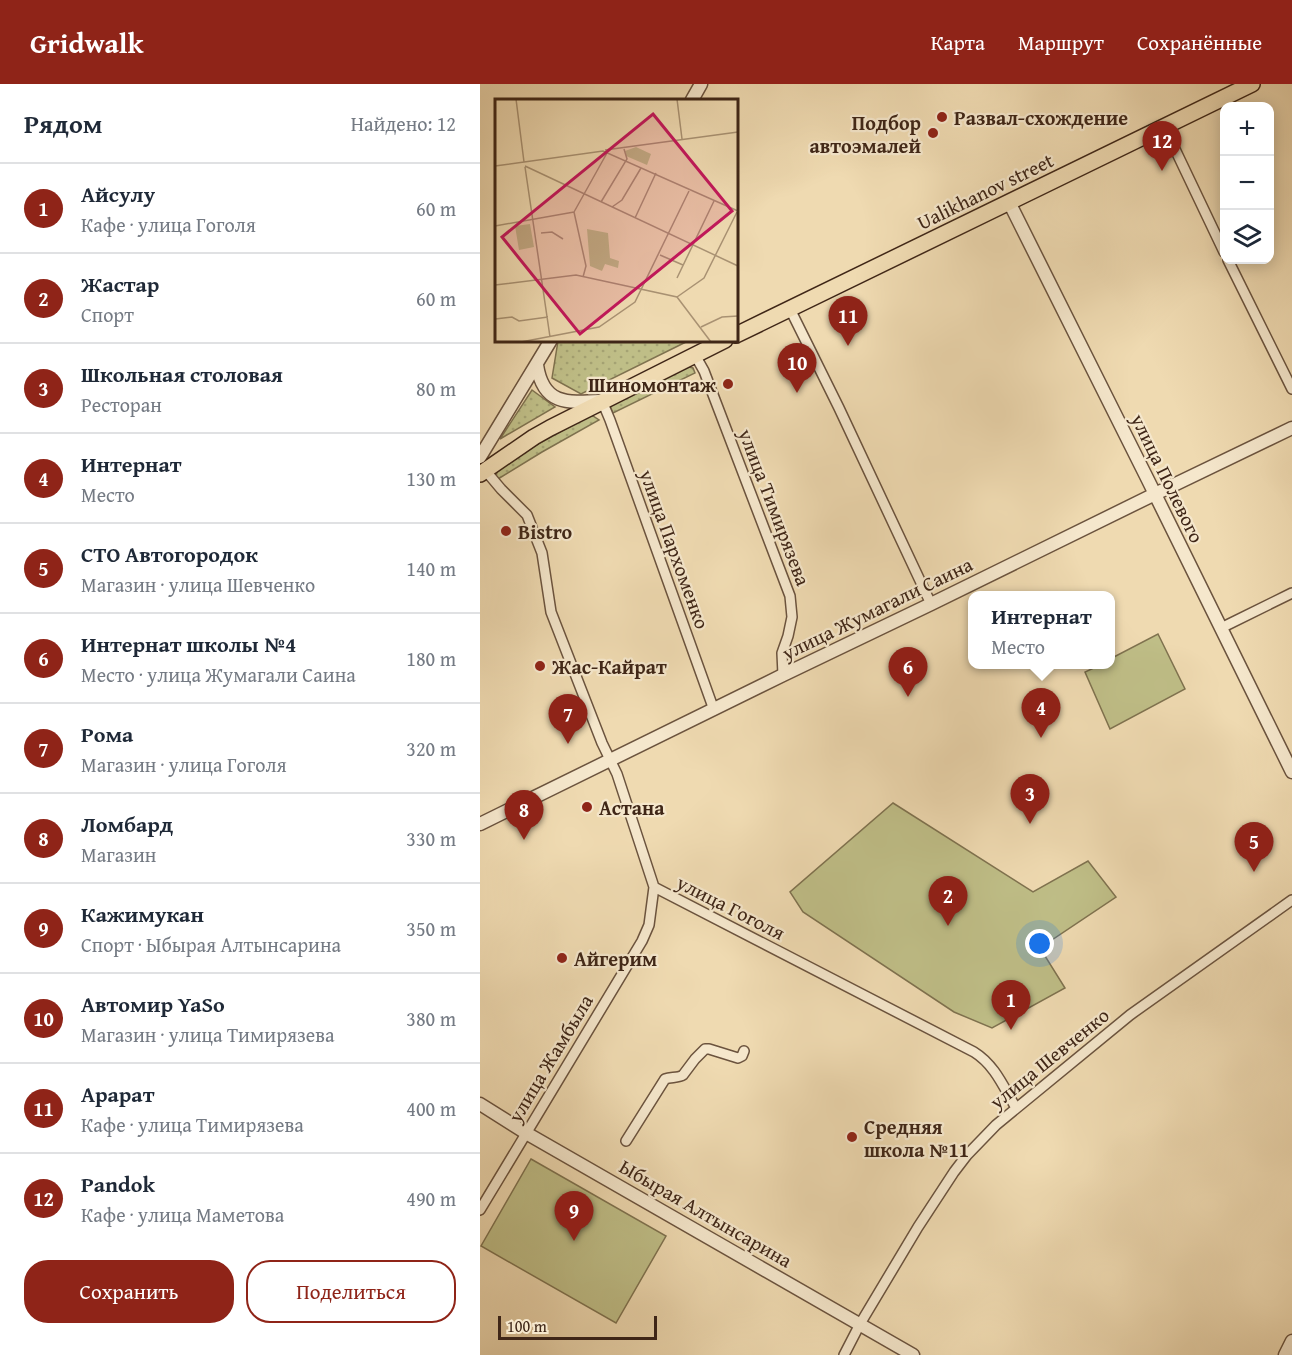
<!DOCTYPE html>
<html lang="ru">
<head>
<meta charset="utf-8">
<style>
  body { margin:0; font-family:"Gentium Book Plus",serif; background:#f6f6f7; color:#1f2937 }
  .controls { position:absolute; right:18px; top:18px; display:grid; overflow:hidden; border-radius:12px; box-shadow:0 3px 15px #0003 }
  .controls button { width:54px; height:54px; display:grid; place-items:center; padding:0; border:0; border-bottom:2px solid #e0e1e3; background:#fff; color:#1f2937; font:30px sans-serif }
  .scale { position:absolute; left:18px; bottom:15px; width:159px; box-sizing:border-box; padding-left:6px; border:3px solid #3f2617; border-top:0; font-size:16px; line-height:21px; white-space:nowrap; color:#3f2617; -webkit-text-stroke:4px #f5e7cc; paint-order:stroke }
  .you { position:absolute; left:560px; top:860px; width:21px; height:21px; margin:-15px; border:4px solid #fff; border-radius:50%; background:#1a73e8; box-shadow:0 0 0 9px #1a73e833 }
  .badge { display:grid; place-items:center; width:39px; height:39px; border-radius:50%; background:#8f2418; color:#fff; font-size:20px; font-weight:700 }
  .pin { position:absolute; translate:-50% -50px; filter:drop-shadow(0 2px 3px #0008) }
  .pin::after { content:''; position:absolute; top:32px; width:21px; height:18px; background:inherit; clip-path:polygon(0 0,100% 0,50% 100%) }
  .popup { position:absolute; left:488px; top:507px; width:147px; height:78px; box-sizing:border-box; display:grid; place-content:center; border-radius:12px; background:#fff; filter:drop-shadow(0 2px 4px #0005); font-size:20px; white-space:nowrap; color:#747a83 }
  .popup b { font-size:22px; color:#1f2937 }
  .popup::after { content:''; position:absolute; left:50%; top:100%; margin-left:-12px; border:12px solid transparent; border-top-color:#fff }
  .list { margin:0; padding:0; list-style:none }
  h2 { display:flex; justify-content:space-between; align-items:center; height:78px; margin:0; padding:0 24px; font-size:26px }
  h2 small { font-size:20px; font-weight:400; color:#747a83 }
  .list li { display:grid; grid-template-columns:39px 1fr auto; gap:18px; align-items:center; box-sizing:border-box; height:90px; padding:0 24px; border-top:2px solid #e0e1e3 }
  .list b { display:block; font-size:22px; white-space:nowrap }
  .list p { margin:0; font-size:20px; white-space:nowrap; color:#747a83 }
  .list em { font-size:20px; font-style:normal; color:#747a83 }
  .actions { display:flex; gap:12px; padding:18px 24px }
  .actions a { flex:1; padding:14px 0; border:2px solid #8f2418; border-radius:24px; text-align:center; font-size:21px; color:#8f2418 }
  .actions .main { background:#8f2418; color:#fff }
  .icon { flex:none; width:33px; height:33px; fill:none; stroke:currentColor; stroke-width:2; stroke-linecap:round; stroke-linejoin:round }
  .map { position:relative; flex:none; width:812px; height:1271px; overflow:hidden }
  header { display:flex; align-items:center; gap:36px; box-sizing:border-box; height:84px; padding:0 30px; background:#8f2418; color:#fff }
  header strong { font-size:28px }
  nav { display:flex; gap:33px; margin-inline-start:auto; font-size:21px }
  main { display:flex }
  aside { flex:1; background:#fff }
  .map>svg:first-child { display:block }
  .grass { fill:url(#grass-dots); stroke:#7f724f; stroke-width:1.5 }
  .pitch { fill:#bfbe87; stroke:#7f724f; stroke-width:1.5 }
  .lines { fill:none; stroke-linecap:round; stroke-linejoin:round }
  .minor-casing { stroke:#6b533e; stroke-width:12 }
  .tertiary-casing { stroke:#6b533e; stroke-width:15 }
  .trunk-casing { stroke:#3f2617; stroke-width:18 }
  .minor { stroke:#f5e7cc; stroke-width:9 }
  .tertiary { stroke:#f5e7cc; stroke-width:12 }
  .trunk { stroke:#efdab1; stroke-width:15 }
  .poi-dot { fill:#8f2418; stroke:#f5e7cc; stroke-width:2 }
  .labels { text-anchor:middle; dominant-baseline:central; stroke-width:4.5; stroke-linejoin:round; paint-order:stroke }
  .poi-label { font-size:20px; font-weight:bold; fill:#3f2617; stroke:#f5e7cc; text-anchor:start }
  .street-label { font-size:20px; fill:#3f2617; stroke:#f5e7cc }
  .inset-road { fill:none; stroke:#a99273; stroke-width:1.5 }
  .view { fill:#c2185b; fill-opacity:0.15; stroke:#c2185b; stroke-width:3 }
  .inset-edge { fill:none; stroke:#3f2617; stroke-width:3 }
</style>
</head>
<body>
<header>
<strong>Gridwalk</strong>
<nav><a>Карта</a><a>Маршрут</a><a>Сохранённые</a></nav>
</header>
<main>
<aside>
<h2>Рядом<small>Найдено: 12</small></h2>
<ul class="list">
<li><span class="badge">1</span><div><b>Айсулу</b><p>Кафе · улица Гоголя</p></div><em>60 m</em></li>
<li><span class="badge">2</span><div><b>Жастар</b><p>Спорт</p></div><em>60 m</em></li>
<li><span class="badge">3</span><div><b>Школьная столовая</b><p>Ресторан</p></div><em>80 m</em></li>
<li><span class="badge">4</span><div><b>Интернат</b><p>Место</p></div><em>130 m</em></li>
<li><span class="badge">5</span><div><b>СТО Автогородок</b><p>Магазин · улица Шевченко</p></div><em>140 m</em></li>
<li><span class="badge">6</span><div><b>Интернат школы №4</b><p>Место · улица Жумагали Саина</p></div><em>180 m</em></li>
<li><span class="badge">7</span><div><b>Рома</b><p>Магазин · улица Гоголя</p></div><em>320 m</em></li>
<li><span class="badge">8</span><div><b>Ломбард</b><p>Магазин</p></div><em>330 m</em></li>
<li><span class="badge">9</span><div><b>Кажимукан</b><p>Спорт · Ыбырая Алтынсарина</p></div><em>350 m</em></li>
<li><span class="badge">10</span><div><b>Автомир YaSo</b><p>Магазин · улица Тимирязева</p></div><em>380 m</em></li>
<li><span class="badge">11</span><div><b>Арарат</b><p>Кафе · улица Тимирязева</p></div><em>400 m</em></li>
<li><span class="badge">12</span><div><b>Pandok</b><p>Кафе · улица Маметова</p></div><em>490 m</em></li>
</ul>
<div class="actions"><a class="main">Сохранить</a><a>Поделиться</a></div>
</aside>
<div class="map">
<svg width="812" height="1271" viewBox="0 0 812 1271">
  <defs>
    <pattern id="grass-dots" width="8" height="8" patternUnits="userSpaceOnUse" patternTransform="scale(1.5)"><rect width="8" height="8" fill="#bfbe87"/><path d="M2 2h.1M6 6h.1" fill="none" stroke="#a5a374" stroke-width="1.8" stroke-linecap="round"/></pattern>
  </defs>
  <rect width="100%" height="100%" fill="#efdab1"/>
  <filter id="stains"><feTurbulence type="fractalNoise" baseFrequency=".00333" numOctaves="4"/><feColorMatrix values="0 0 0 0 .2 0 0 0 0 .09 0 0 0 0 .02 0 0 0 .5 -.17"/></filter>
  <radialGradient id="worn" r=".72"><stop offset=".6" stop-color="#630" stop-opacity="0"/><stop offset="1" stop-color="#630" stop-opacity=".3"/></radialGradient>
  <!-- grass -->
  <path class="grass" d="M78,257V256L208,257L101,310L72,294Z
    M209,283L213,284L215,289L133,329L130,322Z
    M52,306L75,323L20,355Z
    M109,332H113L119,336L62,368L18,395L16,393L17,388L49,365Z"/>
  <!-- pitch -->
  <path class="pitch" d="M678,550L705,605L630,645L605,588L620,581L630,580V575Z
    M413,719L553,808L608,777L636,813L560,864L585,904L512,944L474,928L323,828L310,808Z
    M51,1075L186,1152L136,1239L1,1162Z"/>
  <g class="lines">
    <defs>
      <path id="minor" d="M684,42L744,168
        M748,176L812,305
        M310,225L359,324L451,520
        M215,271L224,287L310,512L312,533L308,552L302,569L303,591
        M122,317L130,336L234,626
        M5,386L21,405L47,431L62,469L71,528L122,659L137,690L174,803L494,968C515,981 524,1004 536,1024
        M741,544L812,509
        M146,1057L185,995C191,993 199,994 203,991L215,975L225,965H229L258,974L262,972L264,967
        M0,1126L162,857L169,841L174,803
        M364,1271L380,1240L438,1143L474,1088L487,1071L516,1041L650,931L812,816"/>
      <path id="tertiary" d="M212,16L221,0
        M529,118L668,396L812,688
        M57,281C63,321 87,319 121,317
        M0,373L71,256
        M0,740L303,591L451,520L675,410L812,344
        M0,1020L46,1049L433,1271
        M805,1271L812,1257"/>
      <path id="trunk" d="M256,251L772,0
        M0,390L54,353L70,344L245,256"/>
    </defs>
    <!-- minor casing -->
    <use href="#minor" class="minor-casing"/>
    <!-- tertiary casing -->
    <use href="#tertiary" class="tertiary-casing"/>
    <!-- trunk casing -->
    <use href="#trunk" class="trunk-casing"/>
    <!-- minor -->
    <use href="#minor" class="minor"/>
    <!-- tertiary -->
    <use href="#tertiary" class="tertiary"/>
    <!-- trunk -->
    <use href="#trunk" class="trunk"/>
  </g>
  <!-- markers -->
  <g class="poi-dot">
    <circle cx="462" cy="33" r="6"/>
    <circle cx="453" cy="49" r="6"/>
    <circle cx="248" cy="300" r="6"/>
    <circle cx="26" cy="447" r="6"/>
    <circle cx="60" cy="582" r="6"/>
    <circle cx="107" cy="723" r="6"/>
    <circle cx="82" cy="874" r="6"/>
    <circle cx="372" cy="1053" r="6"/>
  </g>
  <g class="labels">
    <!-- poi labels -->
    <g class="poi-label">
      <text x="474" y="33">Развал-схождение</text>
      <text x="441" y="38" text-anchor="end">Подбор<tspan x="441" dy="23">автоэмалей</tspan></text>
      <text x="236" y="300" text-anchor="end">Шиномонтаж</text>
      <text x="38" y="447">Bistro</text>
      <text x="72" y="582">Жас-Кайрат</text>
      <text x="119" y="723">Астана</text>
      <text x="94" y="874">Айгерим</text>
      <text x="384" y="1042">Средняя<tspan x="384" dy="23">школа №11</tspan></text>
    </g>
    <!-- street labels -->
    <g class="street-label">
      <text transform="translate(505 107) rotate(-26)">Ualikhanov street</text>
      <text transform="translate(688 394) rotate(64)">улица Полевого</text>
      <text transform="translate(295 423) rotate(69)">улица Тимирязева</text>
      <text transform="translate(195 465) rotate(70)">улица Пархоменко</text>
      <text transform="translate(397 524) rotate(-26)">улица Жумагали Саина</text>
      <text transform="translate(251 823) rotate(27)">улица Гоголя</text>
      <text transform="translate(70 974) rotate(-59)">улица Жамбыла</text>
      <text transform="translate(569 974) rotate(-39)">улица Шевченко</text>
      <text transform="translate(226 1129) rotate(30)">Ыбырая Алтынсарина</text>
    </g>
  </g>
  <!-- overview -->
  <g transform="translate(15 15)">
    <rect width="243" height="243" fill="#efdab1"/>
    <path d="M141,48L156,55L152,66L131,57L130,52Z" fill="#bfbe87"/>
    <path d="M35,125L39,148L24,151L20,127ZM92,130L113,134L115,159L124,162L123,169L110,165L107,172L95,167Z" fill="#bfbe87"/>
    <path class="inset-road" d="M21,0L29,63M182,0L187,40M110,51L243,33M0,67L108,52L243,112M30,67L243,167M30,68L55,238M106,103L132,60L129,50M117,108L127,101L146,69M140,119L161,74M0,127L79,113M46,134L57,133L68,140M165,156L188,166M88,178L91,167L79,113L112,54M182,179L219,102M0,186L81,176L182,198L216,243M182,198L209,179L242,113M0,220L17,218L24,222L53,218M206,228L227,218L243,217M26,243L104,228L140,203L194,92"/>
    <path class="view" d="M158,15L237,112L85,235L7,138Z"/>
    <rect width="243" height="243" class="inset-edge"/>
  </g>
  <rect width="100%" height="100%" filter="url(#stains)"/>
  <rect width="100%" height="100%" fill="url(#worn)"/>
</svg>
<div class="controls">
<button>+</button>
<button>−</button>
<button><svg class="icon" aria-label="layers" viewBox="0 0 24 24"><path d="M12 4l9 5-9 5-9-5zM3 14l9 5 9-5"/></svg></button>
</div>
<div class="scale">100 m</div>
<div class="you"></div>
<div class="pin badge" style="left:531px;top:946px">1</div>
<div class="pin badge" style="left:468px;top:842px">2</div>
<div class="pin badge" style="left:550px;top:740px">3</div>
<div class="pin badge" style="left:561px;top:654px">4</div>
<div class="popup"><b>Интернат</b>Место</div>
<div class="pin badge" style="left:774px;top:788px">5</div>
<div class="pin badge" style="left:428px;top:613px">6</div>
<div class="pin badge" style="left:88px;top:660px">7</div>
<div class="pin badge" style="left:44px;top:756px">8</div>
<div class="pin badge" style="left:94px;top:1157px">9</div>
<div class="pin badge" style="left:317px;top:309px">10</div>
<div class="pin badge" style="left:368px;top:262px">11</div>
<div class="pin badge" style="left:682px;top:87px">12</div>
</div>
</main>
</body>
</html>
